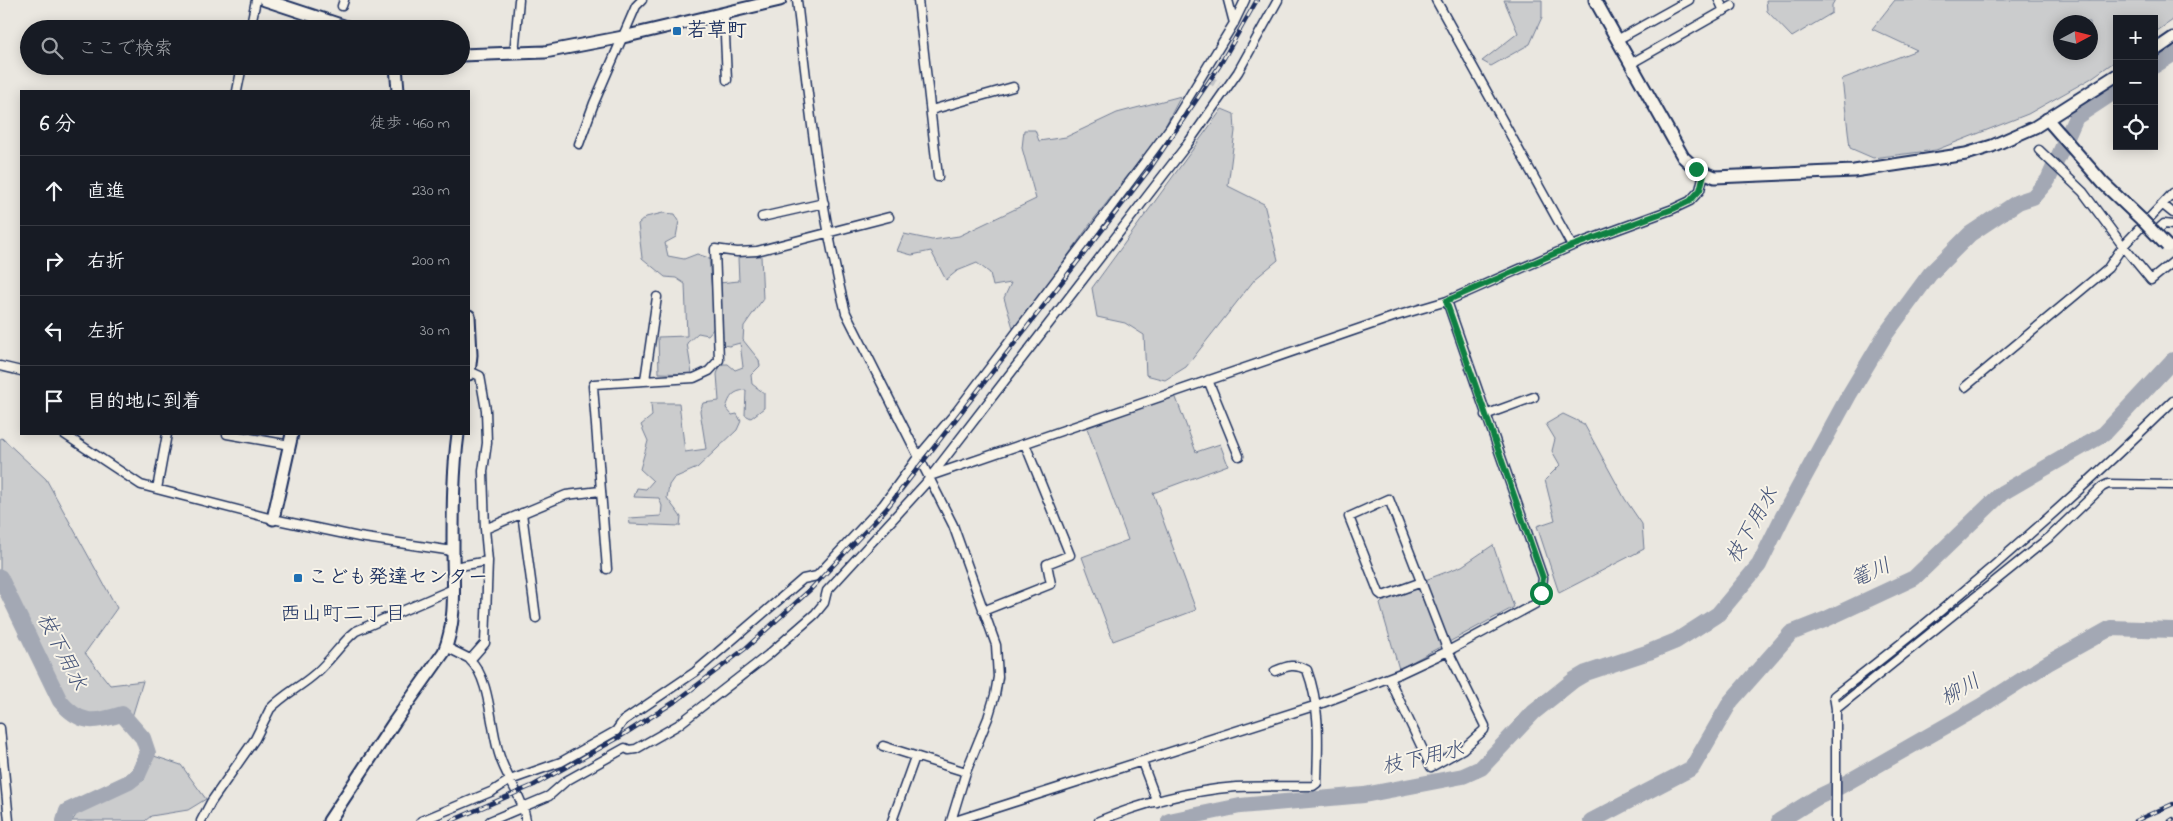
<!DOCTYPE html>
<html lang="ja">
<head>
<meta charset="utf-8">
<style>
  body { margin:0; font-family:"Indie Flower","Klee One",sans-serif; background:#242831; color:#f1f3f6 }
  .controls { position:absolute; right:15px; top:15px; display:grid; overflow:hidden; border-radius:0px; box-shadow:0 2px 12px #0003 }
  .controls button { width:45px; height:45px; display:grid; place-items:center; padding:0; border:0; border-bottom:1px solid #363941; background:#171b24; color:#f1f3f6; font:25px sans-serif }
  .compass { position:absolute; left:2053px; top:15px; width:45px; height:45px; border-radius:50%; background:#171b24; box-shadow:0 2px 12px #0003; rotate:83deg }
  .stop { position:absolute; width:15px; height:15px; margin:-11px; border:4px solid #0b8043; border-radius:50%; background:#fff }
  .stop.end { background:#0b8043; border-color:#fff; box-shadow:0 1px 5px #0008 }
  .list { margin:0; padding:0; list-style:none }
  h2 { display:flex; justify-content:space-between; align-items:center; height:65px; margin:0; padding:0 20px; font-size:21px }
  h2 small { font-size:16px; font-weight:400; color:#9ea1a6 }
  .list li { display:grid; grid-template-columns:32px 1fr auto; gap:15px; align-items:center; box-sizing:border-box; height:70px; padding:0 20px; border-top:1px solid #363941 }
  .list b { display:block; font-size:19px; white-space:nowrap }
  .list em { font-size:16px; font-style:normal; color:#9ea1a6 }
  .icon { flex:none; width:28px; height:28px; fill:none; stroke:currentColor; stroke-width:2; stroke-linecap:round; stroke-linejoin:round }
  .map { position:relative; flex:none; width:2173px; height:821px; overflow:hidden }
  .search { position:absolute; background:#171b24; box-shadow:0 2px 12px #0003; left:20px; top:20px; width:450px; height:55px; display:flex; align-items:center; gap:12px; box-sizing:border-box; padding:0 18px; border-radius:28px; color:#9ea1a6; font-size:19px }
  .panel { position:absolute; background:#171b24; box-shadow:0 2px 12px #0003; left:20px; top:90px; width:450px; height:345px; border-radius:0px }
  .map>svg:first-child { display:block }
  .green { fill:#cbcccd; stroke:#737e96; fill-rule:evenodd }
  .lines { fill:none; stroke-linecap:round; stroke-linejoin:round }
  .river { stroke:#a3a8b4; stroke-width:16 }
  .street-tunnel { stroke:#c1c2c6; stroke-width:8; stroke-dasharray:8 4; stroke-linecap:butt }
  .street-casing { stroke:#1b2f5e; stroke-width:11 }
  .secondary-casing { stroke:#1b2f5e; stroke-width:15 }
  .street { stroke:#f7f3e8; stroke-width:8 }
  .secondary { stroke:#f7f3e8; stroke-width:11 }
  .rail-casing { stroke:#1b2f5e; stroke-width:4.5 }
  .rail { stroke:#f7f3e8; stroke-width:2.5; stroke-dasharray:8; stroke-linecap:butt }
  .secondary-bridge-casing { stroke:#1b2f5e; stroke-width:15; stroke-linecap:butt }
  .secondary-bridge { stroke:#f7f3e8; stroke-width:11 }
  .route { stroke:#0b8043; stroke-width:6 }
  .poi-dot { fill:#1f6fb2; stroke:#f7f3e8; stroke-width:2 }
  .labels { text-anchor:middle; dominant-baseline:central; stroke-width:4; stroke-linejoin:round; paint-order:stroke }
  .poi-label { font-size:20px; font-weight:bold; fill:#1b2f5e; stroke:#f7f3e8; text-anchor:start }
  .water-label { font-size:21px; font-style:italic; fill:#445378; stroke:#f7f3e8 }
  .neighbourhood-label { font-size:21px; fill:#1b2f5e; stroke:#f7f3e8 }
</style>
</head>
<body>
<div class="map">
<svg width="2173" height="821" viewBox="0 0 2173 821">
  <rect width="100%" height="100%" fill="#eae7e0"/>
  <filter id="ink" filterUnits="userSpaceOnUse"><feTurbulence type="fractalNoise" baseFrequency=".02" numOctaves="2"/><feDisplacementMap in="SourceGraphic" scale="10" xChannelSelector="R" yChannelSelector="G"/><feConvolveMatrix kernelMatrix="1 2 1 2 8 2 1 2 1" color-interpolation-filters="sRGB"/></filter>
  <g filter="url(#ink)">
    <!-- green -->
    <path class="green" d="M1504,0H1542V17L1530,44L1491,66L1482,61L1518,33Z
      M1766,0H1835L1832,5V13L1792,37L1767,11Z
      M1895,0H2173V20L2154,33V19H2117V60L2090,79L2028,114L1936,150L1873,158L1850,148L1842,79L1917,50L1872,29ZM2060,22H2090V52H2060Z
      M1181,96L1163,130L1091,223L1014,331L1004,298L1011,283L993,286L990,273L977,263L957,271L946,280L931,251L912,255L897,251L904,234L932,240L959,236L1036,199L1022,148L1024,130H1035L1039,141L1066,137L1117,113Z
      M1222,109L1234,114L1235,131L1228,186L1264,204L1278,260L1255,279L1186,367L1165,380L1146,375L1144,335L1125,323L1097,317L1092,288Z
      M663,213L675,214L679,221L676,237L665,243L668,256L684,259L697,254L709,258L715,327L708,335L698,333L687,343L692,374L659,373L658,337L687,336L685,284L676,278L665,277L642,258L638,224L646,217Z
      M742,255L761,256L763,299L744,326L743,340L759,360L760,366L751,375L752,384L764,393V408L751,418L745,415L746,390C733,391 730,396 726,408L732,415L737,414L741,421L737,430L697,468L674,478L669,485L667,498L681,517L680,526L630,524L629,518L661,516L662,506L659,498L634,497L637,488L646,489L653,481L640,469L648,441L641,425L652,416L651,403H679L685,452L706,449L700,411L703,403L719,401L717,374L721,364H728L735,370L743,367L740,343L729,346L723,345L719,283L739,281L738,258Z
      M1175,395L1196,452L1220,444L1228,465L1153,493L1196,610L1113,641L1082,557L1128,540L1087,428Z
      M1563,414L1584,424L1625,499L1642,524L1644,549L1559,593L1537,526L1555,520L1545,480L1560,465L1552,451L1555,439L1546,424Z
      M2,438L46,479L117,608L85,653L110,685L143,681L132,717L83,720L44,678L0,591V439Z
      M1493,545L1514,607L1399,669L1380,604L1391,593L1462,566Z
      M151,755L181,765L206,799L188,810L151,816L145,821H72L78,812L144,780Z"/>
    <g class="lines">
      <!-- river -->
      <path class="river" d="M2154,66L2173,54
        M0,577L60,701C80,725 94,723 122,714L143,738L148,753L138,775L129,782L67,811L64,821
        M1169,821L1240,806L1364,795L1463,776L1481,768L1534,712L1574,680L1586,673L1649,652L1676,641L1718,614L1759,565L1783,516L1849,395L1885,335L1930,274L1970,234L2018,202L2033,197L2048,180L2076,117L2117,90
        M1591,821L1692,768L1731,701L1791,633L1824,620L1914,578L2002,493L2104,434L2173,360
        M1779,821L1816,798L1839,787L1981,706L2048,663L2111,628L2173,630"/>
      <!-- street-tunnel -->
      <path class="street-tunnel" d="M1208,79L1219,85"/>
      <defs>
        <path id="street" d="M797,0C809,105 820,210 846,313L953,525L996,645L998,677L995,695L988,718L966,772L951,821
          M918,0L938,177
          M1228,0L1234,23
          M1436,0L1572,246
          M1719,0L1724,11
          M342,6L344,0
          M724,13L727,80
          M250,29L256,0
          M1617,40L1689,0
          M514,54L519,0
          M1630,64L1732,6
          M237,91L242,66
          M931,110L1013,87
          M579,144L594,103L636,6L642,0
          M2039,150L2083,192L2123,246L2151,280L2173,262
          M2163,205L2173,213
          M762,217L824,203
          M2154,233L2164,224L2173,225
          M0,366L21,371
          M469,371L480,376L486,410L487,443L483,471L485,529
          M645,380L657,297
          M1208,380L1239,456
          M1965,387L2108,268L2123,246L2173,193
          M1485,415L1534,397
          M64,434L141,485L273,519L359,537L453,551
          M227,434L290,445
          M930,476L1396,316L1447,301L1572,246L1673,209L1690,201L1700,190L1704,173
          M157,489L167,434
          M522,513L536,618
          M454,567L488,561
          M607,569L593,386L594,384L694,378L709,371L719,360L715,249L737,252L757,251L889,217
          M983,611L1051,584L1047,564L1070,555L1025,444
          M446,647L470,659
          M1389,678L1431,767L1463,749L1484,730L1485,726L1448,651L1389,499L1349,517L1379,593L1383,596L1422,582
          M1836,709L2051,536L2102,487L2108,484L2173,485
          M0,728L9,821
          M883,746L966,772
          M1142,762L1157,802
          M201,821L211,802L255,739L270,709C284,694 302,686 316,673C331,660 341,643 356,631L453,589
          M421,821L493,791L510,780L561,762L616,731L623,721L695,672L803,579L817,576L883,505L918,457L957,411L1093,231L1170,128L1234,23L1245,0
          M490,821L549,796L566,781L625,748L629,750L636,749L678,725L768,655L815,614L824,603L827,591L925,484L1186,146L1238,72L1278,0
          M526,821C523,797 507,779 500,757C490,729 491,679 470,660L485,643L488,561L485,529L566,495L600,491
          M892,821L915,757
          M955,821L1317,705L1401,673L1448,651L1535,604L1541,593L1543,578L1447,301
          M1099,821C1142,803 1189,791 1236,787C1262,786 1287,786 1313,786L1317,783C1318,745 1321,707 1307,670C1295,663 1287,666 1275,671
          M1836,821V709L1834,696C1871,667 1908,639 1944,608C2023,542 2099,473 2173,401"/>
        <path id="secondary" d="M265,0L353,29
          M1595,0L1683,157L1696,169L1715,177L1854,171L1966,154L1992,146L2035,127L2117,75
          M2154,51L2173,38
          M461,55L545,52L623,37L780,0
          M396,66L398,91
          M2047,119L2103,183L2142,220
          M469,316L471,355L469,374
          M273,519L292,434
          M329,821L395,721L444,652C457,620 453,584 453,549C453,511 453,471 458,434"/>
      </defs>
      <!-- street casing -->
      <use href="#street" class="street-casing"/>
      <!-- secondary casing -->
      <use href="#secondary" class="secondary-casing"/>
      <!-- street -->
      <use href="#street" class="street"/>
      <!-- secondary -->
      <use href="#secondary" class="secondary"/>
      <defs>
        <path id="rail" d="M451,821L534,785L618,738L679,699L746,648L811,589L887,508L1151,167L1220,65L1257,0
          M2135,821L2173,804
          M2170,821L2173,819"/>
      </defs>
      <!-- rail casing -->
      <use href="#rail" class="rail-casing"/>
      <!-- rail -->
      <use href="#rail" class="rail"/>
      <defs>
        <path id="secondary-bridge" d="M2142,220L2167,246"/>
      </defs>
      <!-- secondary-bridge casing -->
      <use href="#secondary-bridge" class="secondary-bridge-casing"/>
      <!-- secondary-bridge -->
      <use href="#secondary-bridge" class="secondary-bridge"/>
    </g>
  </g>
  <g class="lines" filter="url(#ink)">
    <!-- route -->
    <path class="route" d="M1541,593L1543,578L1446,301L1572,246L1673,209L1690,201L1700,190L1704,174L1696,169"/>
  </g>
  <!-- markers -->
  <g class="poi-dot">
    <rect x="672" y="26" width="10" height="10" rx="2.5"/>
    <rect x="293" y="573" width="10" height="10" rx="2.5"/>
  </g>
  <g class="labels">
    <!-- poi labels -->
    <g class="poi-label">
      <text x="687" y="31">若草町</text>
      <text x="308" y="578">こども発達センター</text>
    </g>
    <!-- water labels -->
    <g class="water-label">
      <text transform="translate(1753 526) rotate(-60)">枝下用水</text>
      <text transform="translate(1871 574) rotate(-24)">篭川</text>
      <text transform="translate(61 652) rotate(63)">枝下用水</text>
      <text transform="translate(1961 691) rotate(-30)">柳川</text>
      <text transform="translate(1423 759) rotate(-13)">枝下用水</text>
    </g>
    <!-- neighbourhood labels -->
    <g class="neighbourhood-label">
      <text x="343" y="615">西山町二丁目</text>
    </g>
  </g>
</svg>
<div class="controls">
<button>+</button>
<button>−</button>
<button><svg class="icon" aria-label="locate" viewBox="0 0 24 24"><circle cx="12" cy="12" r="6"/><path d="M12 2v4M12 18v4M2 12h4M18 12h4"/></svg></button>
</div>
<svg class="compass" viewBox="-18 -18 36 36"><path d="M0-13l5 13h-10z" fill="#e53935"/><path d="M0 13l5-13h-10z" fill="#9ea1a6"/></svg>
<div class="stop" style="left:1541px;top:593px"></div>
<div class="stop end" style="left:1696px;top:169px"></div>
<div class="search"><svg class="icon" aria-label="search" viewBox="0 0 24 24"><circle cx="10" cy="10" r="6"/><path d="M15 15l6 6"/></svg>ここで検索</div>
<section class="panel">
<h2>6 分<small>徒歩 · 460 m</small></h2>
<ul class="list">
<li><svg class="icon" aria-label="ahead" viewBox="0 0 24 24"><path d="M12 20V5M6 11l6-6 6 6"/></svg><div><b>直進</b></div><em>230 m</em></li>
<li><svg class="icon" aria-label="right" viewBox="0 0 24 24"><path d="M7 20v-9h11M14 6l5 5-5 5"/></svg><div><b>右折</b></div><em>200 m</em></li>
<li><svg class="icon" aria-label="left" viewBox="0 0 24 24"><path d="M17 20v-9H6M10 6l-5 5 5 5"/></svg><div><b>左折</b></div><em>30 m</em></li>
<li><svg class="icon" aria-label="arrive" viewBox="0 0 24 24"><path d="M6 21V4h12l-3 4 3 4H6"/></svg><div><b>目的地に到着</b></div></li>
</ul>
</section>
</div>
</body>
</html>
